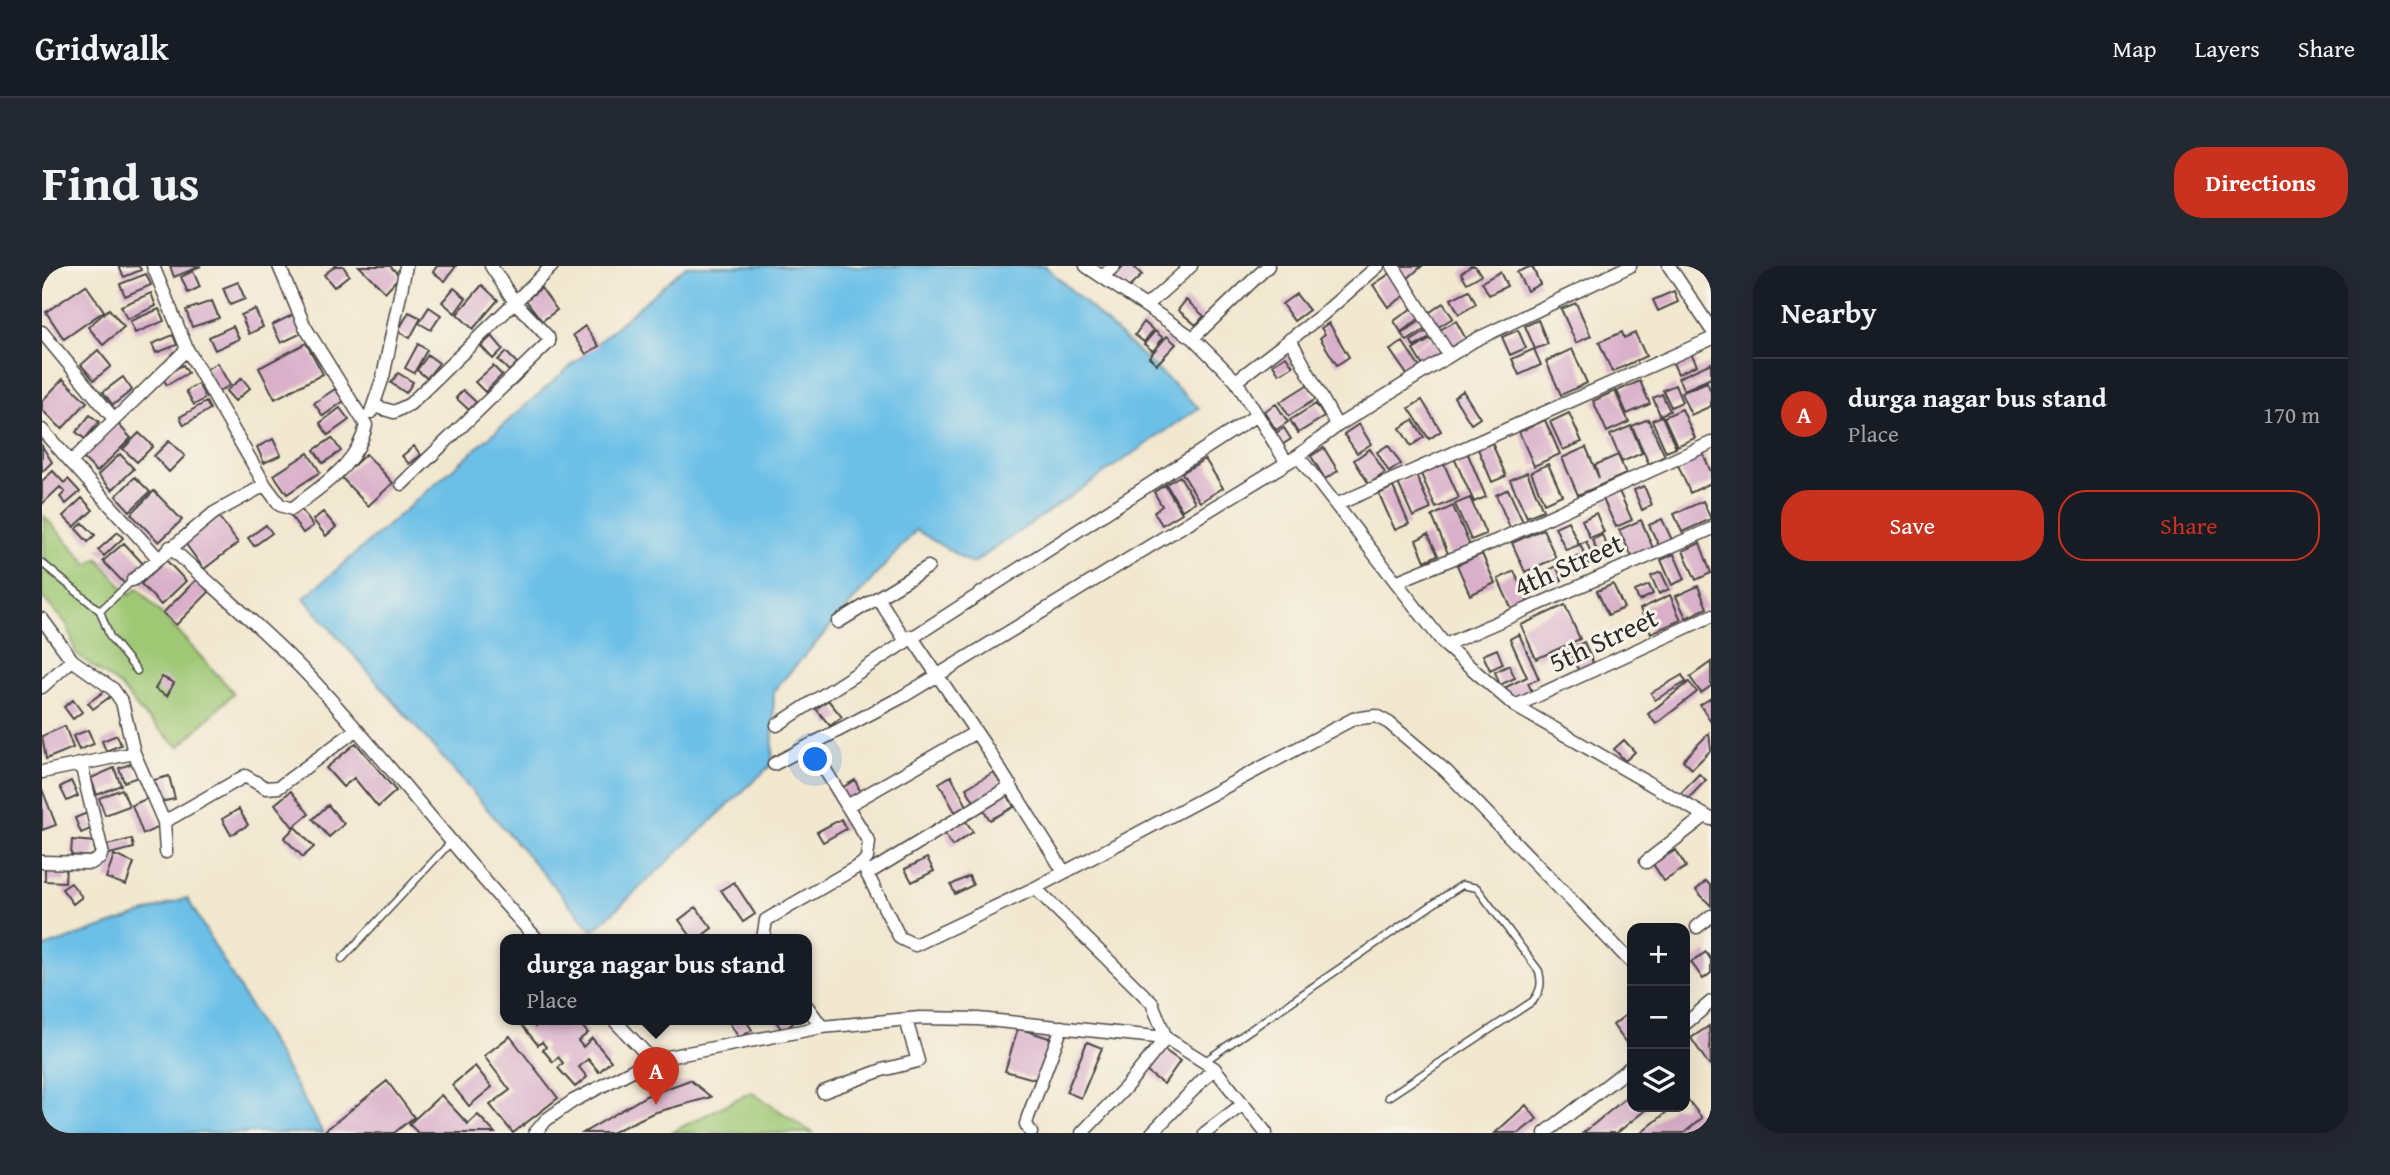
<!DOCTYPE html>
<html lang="en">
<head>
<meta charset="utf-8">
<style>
  body { margin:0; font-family:"Gentium Book Plus",serif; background:#242831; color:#f1f3f6 }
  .controls { position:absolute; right:21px; bottom:21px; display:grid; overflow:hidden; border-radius:14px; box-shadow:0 7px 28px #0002 }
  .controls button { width:63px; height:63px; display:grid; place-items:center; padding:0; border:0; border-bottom:2px solid #363941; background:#171b24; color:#f1f3f6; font:35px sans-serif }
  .you { position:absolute; left:774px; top:494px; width:24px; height:24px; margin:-18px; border:5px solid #fff; border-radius:50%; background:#1a73e8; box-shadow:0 0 0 10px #1a73e833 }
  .badge { display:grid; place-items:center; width:46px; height:46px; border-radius:50%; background:#c8321e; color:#fff; font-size:23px; font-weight:700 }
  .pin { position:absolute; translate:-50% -58px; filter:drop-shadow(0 2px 4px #0008) }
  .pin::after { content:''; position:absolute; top:37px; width:24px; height:21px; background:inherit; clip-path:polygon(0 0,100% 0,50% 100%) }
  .popup { position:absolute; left:458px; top:668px; width:312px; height:91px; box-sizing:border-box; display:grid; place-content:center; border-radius:14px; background:#171b24; filter:drop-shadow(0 2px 5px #0005); font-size:23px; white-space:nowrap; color:#9ea1a6 }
  .popup b { font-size:26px; color:#f1f3f6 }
  .popup::after { content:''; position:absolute; left:50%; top:100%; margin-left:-14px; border:14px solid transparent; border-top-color:#171b24 }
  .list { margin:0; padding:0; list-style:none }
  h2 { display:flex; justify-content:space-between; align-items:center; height:91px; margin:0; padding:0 28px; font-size:30px }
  h2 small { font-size:23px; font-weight:400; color:#9ea1a6 }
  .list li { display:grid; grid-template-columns:46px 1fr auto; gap:21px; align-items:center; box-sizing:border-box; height:112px; padding:0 28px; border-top:2px solid #363941 }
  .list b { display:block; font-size:26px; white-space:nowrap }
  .list p { margin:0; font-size:23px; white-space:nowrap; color:#9ea1a6 }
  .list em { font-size:23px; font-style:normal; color:#9ea1a6 }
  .actions { display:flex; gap:14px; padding:21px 28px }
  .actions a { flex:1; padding:16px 0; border:2px solid #c8321e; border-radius:28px; text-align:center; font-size:24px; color:#c8321e }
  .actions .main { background:#c8321e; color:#fff }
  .icon { flex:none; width:38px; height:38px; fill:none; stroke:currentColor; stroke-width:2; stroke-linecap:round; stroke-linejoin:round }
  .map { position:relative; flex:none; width:1669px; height:867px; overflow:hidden; border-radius:28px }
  header { display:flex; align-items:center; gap:42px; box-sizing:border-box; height:98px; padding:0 35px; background:#171b24; border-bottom:2px solid #363941 }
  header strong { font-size:33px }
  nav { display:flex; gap:38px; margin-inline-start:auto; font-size:24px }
  .intro { display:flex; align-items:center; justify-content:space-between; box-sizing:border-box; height:168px; padding:0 42px }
  h1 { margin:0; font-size:49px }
  .button { padding:18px 32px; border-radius:28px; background:#c8321e; color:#fff; font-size:24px; font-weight:700 }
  main { display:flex; gap:42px; padding:0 42px }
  aside { flex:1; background:#171b24; border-radius:28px; box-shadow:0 7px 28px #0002 }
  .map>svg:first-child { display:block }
  .green { fill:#9fc874; stroke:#657a50; stroke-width:2 }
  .water { fill:#6cc0e8; stroke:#4c768a; stroke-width:2 }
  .building { fill:#d9afca }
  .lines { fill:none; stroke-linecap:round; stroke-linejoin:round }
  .lane-casing { stroke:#494744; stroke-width:9 }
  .street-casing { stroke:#494744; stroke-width:15 }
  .lane { stroke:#fff; stroke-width:6 }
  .street { stroke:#fff; stroke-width:12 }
  .labels { text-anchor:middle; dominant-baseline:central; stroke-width:6; stroke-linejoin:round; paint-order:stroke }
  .street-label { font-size:28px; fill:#2b2b2b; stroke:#f7f3e8 }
</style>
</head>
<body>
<header>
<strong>Gridwalk</strong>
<nav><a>Map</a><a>Layers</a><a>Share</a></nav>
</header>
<div class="intro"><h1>Find us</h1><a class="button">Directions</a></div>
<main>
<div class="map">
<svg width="1669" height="867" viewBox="0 0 1669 867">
  <rect width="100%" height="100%" fill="#f7f3e8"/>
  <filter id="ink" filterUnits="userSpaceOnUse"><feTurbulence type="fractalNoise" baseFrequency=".0143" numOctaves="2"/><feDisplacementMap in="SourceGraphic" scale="14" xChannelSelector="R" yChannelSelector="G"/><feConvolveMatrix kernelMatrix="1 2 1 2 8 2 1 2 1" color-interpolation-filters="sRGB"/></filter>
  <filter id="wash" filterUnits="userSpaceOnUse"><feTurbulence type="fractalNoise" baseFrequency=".00686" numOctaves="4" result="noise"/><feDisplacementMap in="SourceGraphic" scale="28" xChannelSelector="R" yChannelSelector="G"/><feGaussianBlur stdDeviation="1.57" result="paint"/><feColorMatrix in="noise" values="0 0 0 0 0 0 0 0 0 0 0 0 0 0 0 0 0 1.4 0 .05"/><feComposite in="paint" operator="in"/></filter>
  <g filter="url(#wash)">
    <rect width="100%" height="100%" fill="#f2e7cf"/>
    <!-- green -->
    <path class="green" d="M2,250L47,299L56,292L87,329L96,322L192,427L137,481L97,444L78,420L34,388L25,358L0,331Z
      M709,826L771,867H628Z"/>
    <!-- water -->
    <path class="water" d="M644,0H1003L1157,142L930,298L874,264L732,424L730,498L551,665L262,332Z
      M145,632L281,867H0V682Z"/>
    <g id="blocks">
      <!-- building -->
      <path class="building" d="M97,0L99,4L82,11L77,1Z
        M128,0H159L132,11Z
        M293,0H301L307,9L292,21L282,9Z
        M317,0H348L358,10L343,26Z
        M395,0H414L403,15L391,6Z
        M1081,0H1091L1100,9L1083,25L1070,12Z
        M1355,0H1380L1365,13Z
        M1429,0H1433L1439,9L1425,17L1419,7Z
        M1490,0L1498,18L1485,25L1475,6Z
        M151,5L158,21L146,27L139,11Z
        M1458,6L1465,20L1447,29L1440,16Z
        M1349,7L1364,29L1346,41L1331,19Z
        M104,8L109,19L83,30L78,18Z
        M196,16L203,33L188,39L181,22Z
        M44,19L62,45L22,73L4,46Z
        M440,19L456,34L431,63L415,48Z
        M412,22L424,32L413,47L400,36Z
        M499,22L515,44L500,55L484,34Z
        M1427,24L1434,38L1417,48L1409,33Z
        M1632,25L1636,36L1616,45L1611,34Z
        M109,27L114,40L85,53L79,40Z
        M1254,28L1267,44L1252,55L1240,38Z
        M1144,34L1162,50L1154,59L1136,44Z
        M170,35L177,52L150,61L144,44Z
        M1401,37L1411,52L1393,63L1384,49Z
        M1534,37L1549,70L1534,77L1519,43Z
        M387,41L399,49L389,64L377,57Z
        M1370,42L1378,52L1359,66L1352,55Z
        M67,43L82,61L61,79L46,61Z
        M117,43L122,55L93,67L88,55Z
        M213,43L221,61L207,68L199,49Z
        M367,46L379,52L368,72L356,65Z
        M252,48L260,67L239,77L230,59Z
        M1380,54L1385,62L1365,75L1359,68Z
        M1496,54L1506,78L1493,83L1483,60Z
        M1414,55L1424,73L1406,83L1396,65Z
        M1102,56L1111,64L1102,76L1093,69Z
        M1287,57L1307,91L1295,99L1278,72L1283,68L1279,62Z
        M191,60L197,73L173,84L167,71Z
        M543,60L557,80L544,88L531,69Z
        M1476,64L1484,82L1468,89L1460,71Z
        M1113,65L1121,72L1111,85L1102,78Z
        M1385,65L1389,71L1372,81L1369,75Z
        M1580,66L1582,72L1593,67L1604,90L1570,106L1557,76Z
        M131,69L135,79L114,87L110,78Z
        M450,70L461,83L451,93L439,80Z
        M1125,70L1134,78L1115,98L1107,91Z
        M1391,72L1400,88L1381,100L1371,84Z
        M1361,76L1378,102L1366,110L1348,84Z
        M264,77L281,108L233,133L217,102Z
        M376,78L385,84L372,107L363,102Z
        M1492,83L1499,99L1477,109L1470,93Z
        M1530,83L1545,117L1519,129L1504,95Z
        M56,84L69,100L52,114L39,99Z
        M464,86L475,97L467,105L456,94Z
        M1649,87L1655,99L1636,108L1630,95Z
        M386,89L397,97L385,112L375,104Z
        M1244,90L1251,100L1237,108L1231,98Z
        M175,97L188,119L176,126L163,104Z
        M1669,97V112L1642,124L1636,112Z
        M141,99L146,107L125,119L120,111Z
        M451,100L460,109L443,126L433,116Z
        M356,107L371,116L364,127L349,117Z
        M81,111L90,124L71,139L61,126Z
        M200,112L208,122L193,135L184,125Z
        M21,113L45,136L20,163L0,144V135Z
        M1598,115L1608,138L1585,148L1575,125Z
        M1665,116L1669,126V140L1649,149L1639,127Z
        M156,118L164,132L152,139L144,125Z
        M1265,119L1274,133L1247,150L1238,136Z
        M1633,119L1640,136L1629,141L1621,124Z
        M293,123L302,135L281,150L272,137Z
        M421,124L434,136L427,144L414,132Z
        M1421,125L1438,152L1429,158L1412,131Z
        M1573,125L1587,156L1565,166L1551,135Z
        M1620,128L1628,145L1618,149L1611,132Z
        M1380,134L1399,165L1387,173L1367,142Z
        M164,136L168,143L142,159L138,151Z
        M1234,138L1246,156L1234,164L1222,145Z
        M1274,138L1282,151L1256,167L1248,154Z
        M298,142L307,154L286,169L278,157Z
        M1640,143L1653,172L1635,180L1622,151Z
        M1527,147L1540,176L1521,184L1508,156Z
        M48,149L57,156L43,173L34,166Z
        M1620,150L1634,182L1624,186L1610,154Z
        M1606,153L1623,190L1607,198L1590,160Z
        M1371,154L1382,171L1369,180L1358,162Z
        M1503,154L1518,188L1492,200L1477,166Z
        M76,158L89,172L55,206L41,192Z
        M1317,158L1329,178L1315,187L1302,168Z
        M1589,160L1600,187L1580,196L1568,169Z
        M1242,162L1249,173L1238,180L1231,169Z
        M97,167L111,180L95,196L81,183Z
        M290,172L299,185L281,197L272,184Z
        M231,173L239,189L222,197L215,181Z
        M127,175L143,190L127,206L112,190Z
        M1450,177L1464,210L1450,216L1436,183Z
        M1346,179L1359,198L1347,206L1335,186Z
        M0,180L10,196L0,206Z
        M372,180L379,189L367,198L360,190Z
        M1544,181L1557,212L1553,199L1576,189L1584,208L1536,229L1520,192Z
        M1282,182L1296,205L1283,213L1269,190Z
        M1328,183L1343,207L1327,218L1312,194Z
        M1425,186L1444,231L1432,236L1412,192Z
        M266,187L278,206L245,228L232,209Z
        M1661,187L1669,206V217L1648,227L1636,199Z
        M78,188L92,203L70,224L56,209Z
        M324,188L351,217L326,240L299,211Z
        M1163,193L1181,222L1158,236L1140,207Z
        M1402,198L1417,232L1394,242L1379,208Z
        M1506,198L1520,229L1502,237L1489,206Z
        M11,205L22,217L26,213L38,226L24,238L18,231L23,226L18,221L0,238V215Z
        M1485,206L1501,244L1485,251L1468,214Z
        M1374,209L1389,243L1371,251L1356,217Z
        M1138,210L1153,236L1140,244L1124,218Z
        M93,211L108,226L88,245L74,230Z
        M1123,219L1140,247L1120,259L1112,246L1120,240L1112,226Z
        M1602,220L1610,239L1600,244L1592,224Z
        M1351,221L1367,258L1353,264L1337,228Z
        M1466,223L1482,258L1469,264L1454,229Z
        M1576,223L1590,254L1574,261L1560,231Z
        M112,225L140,254L117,276L89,248Z
        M40,232L51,244L32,261L21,250Z
        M1428,232L1444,268L1429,274L1413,238Z
        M1661,235L1669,253L1640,266L1632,248Z
        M1411,240L1428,280L1407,290L1390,250Z
        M259,243L271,260L261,267L249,250Z
        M281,246L294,261L284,270L271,254Z
        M1554,247L1562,266L1548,272L1540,254Z
        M177,251L196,277L162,303L143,277Z
        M1620,253L1631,276L1618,282L1607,259Z
        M1599,254L1611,282L1590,291L1577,264Z
        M1526,255L1537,279L1524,284L1513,261Z
        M41,257L53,269L46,276L34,263Z
        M224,259L230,267L212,280L206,272Z
        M1501,263L1514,292L1483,306L1470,277Z
        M76,266L81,272L62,290L56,284Z
        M1386,268L1396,289L1383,295L1374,274Z
        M1560,269L1567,284L1557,288L1550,274Z
        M1544,275L1553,296L1547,299L1538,278Z
        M82,277L103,300L83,318L61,295Z
        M1658,277L1669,307L1654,314L1641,285Z
        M1440,288L1453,317L1428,329L1415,299Z
        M1632,288L1643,313L1630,319L1619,294Z
        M1537,290L1542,303L1532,308L1526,295Z
        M124,294L144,315L119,339L99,318Z
        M1514,300L1520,314L1504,322L1498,308Z
        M1472,305L1486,337L1470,344L1456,313Z
        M1619,306L1627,323L1617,328L1609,310Z
        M155,313L167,326L134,359L121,347Z
        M1571,318L1582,342L1566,349L1555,325Z
        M1607,319L1611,328L1597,335L1593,325Z
        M1656,320L1665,342L1644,352L1634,330Z
        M1628,329L1639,354L1609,367L1598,343Z
        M1523,339L1538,373L1494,393L1479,359Z
        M1477,368L1497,413L1486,417L1491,428L1469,437L1462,422L1485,411L1468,373Z
        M1542,376L1552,399L1537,406L1527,383Z
        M1455,383L1461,398L1448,404L1441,389Z
        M1669,396V420L1659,427L1648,411Z
        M1467,399L1473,412L1458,419L1453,406Z
        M1640,409L1644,416L1613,434L1609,427Z
        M120,411L132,417L125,430L113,423Z
        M1647,416L1655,426L1614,458L1606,448Z
        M64,424L69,430L51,443L46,437Z
        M1669,432V456L1658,439Z
        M31,434L40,446L31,453L22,441Z
        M786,434L800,451L788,460L774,443Z
        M23,460L31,482L4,493L0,470Z
        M46,464L52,478L37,484L31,470Z
        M1667,467L1669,484L1650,503L1641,494Z
        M75,469L79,479L64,485L60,475Z
        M1582,474L1593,486L1583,495L1572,483Z
        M314,477L354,525L336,541L312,512L301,521L284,502Z
        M91,497L96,511L82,516L77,502Z
        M72,502L79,519L55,529L49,512Z
        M952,506L960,520L932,536L924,522Z
        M1657,508L1664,514L1643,536L1637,529Z
        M127,510L133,533L117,536L112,514Z
        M909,510L925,540L913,546L897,517Z
        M813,514L819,527L805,535L798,523Z
        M29,515L36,530L25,535L18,521Z
        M0,523L14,559L0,564Z
        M80,523L87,540L63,549L57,532Z
        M249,525L267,548L251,561L233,538Z
        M964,526L972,541L948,554L939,540Z
        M106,532L118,561L101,568L90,539Z
        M286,539L302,558L287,571L271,553Z
        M197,543L206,559L189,569L180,553Z
        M45,547L51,562L39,567L33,552Z
        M799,553L804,563L781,576L775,566Z
        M923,554L931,566L910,580L903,568Z
        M253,561L272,581L261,591L242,572Z
        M90,573L92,582L67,588L65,579Z
        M30,574L53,576L52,591L29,589Z
        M1634,584L1644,601L1622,615L1611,598Z
        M72,589L92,597L84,619L64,612Z
        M885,592L892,605L870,616L863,603Z
        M3,599L24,600L23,616L3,615Z
        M927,610L931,619L913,628L909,619Z
        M1664,615L1669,620V640L1654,624Z
        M692,616L713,648L701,656L679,624Z
        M29,617L40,631L31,638L20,623Z
        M654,641L670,662L656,673H651L637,654Z
        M1664,686L1669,694V707L1661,713L1649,696Z
        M1590,744V785L1571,759Z
        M483,753H487L493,761L500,753H534L546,767L536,775L541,781L550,772L569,795L557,806L546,793L537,801L545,811L533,821L516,802L521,797L516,791L511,796L501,784L504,781L500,776L496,779L478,757Z
        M685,753H703L710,764L697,772Z
        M732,753H756L741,765Z
        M1667,760L1669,798L1667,799L1649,772Z
        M976,762L1010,773L999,815L963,805Z
        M468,770L516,832L471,867L448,839L468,824L442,790Z
        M1045,776L1060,782L1039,832L1024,826Z
        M1121,783L1138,795L1122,818L1105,806Z
        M433,800L450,821L427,840L410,819Z
        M648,814L669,831L611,847L569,867H541L604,830Z
        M345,815L372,851L352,867H280Z
        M1590,827V841H1607L1575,867H1541Z
        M399,829L426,858L436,849L453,867H376L367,858Z
        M1643,830L1660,852L1642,867H1599L1631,841H1643Z
        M1484,839L1495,853L1477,867H1453Z"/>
    </g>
  </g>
  <g filter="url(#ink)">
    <use href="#blocks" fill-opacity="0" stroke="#494744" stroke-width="2"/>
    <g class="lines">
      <defs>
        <path id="lane" d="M0,297L58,345L68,371L95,405
          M58,345L91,314
          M300,693L410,575
          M1163,795L1406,628L1420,619L1435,622L1497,705C1500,718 1499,724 1491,735L1346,831"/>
        <path id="street" d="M111,0L145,83L223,219
          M1044,0L1151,72L1194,115L1245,197
          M1351,0L1403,83
          M1627,0L1669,63
          M1060,11L1072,0
          M1104,40L1149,0
          M0,66L72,153
          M1151,72L1226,0
          M1248,73L1295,160
          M1194,115L1280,49L1336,0
          M332,140L352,146L368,138L510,0
          M329,146L341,111L364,0
          M0,164L115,291
          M1256,190L1403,379L1473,440L1669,553
          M29,196L145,83
          M360,218L507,76L506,71L472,35L449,0
          M1296,238L1669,73
          M128,281C173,323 222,363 265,408C345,493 415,588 495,673
          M91,314L172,247L223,219L238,239L250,243C280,219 316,199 324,159L263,61L237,0
          M1356,315L1461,272L1669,177
          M836,332L863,374
          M0,353L30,394L0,421
          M796,356L886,301
          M869,370L942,478L1022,606
          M1403,379L1669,263
          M30,394L71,423L80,436L92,487L122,556L124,586
          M1473,440L1669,350
          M735,459L1215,149
          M732,498L860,431L1256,190L1295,160L1433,74L1588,0
          M0,506L92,487
          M805,540L934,466
          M122,556L203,510L224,522L237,521L314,464
          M0,596L49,597L58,592L60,585L39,498
          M1604,596L1663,550
          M820,598L858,672L873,679L993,622L1311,453L1334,450L1347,457L1404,505L1590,697
          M825,608L969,520
          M993,622L1110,737L1124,772L1083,822L1040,867
          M1655,661L1669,650
          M721,673L724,654L820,598L825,592L827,576L768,479
          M764,739L780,761
          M571,753L610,794
          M1643,758L1669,736
          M781,826L840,804L876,795L864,754
          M493,867L504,854L531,835L610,794L780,761L878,752L936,753L1124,772L1172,802L1224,867
          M989,867L984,858L986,851L1020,761
          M1110,867L1172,802
          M1163,867L1201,838
          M1503,867L1590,800"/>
      </defs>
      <!-- lane casing -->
      <use href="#lane" class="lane-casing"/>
      <!-- street casing -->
      <use href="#street" class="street-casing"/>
      <!-- lane -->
      <use href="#lane" class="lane"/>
      <!-- street -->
      <use href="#street" class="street"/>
    </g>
  </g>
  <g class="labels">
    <!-- street labels -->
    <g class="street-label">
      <text transform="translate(1526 298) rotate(-24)">4th Street</text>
      <text transform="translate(1561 373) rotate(-25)">5th Street</text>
    </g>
  </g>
</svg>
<div class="controls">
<button>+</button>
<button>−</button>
<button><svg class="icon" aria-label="layers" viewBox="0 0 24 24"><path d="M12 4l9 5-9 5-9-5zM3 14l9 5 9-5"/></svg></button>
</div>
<div class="you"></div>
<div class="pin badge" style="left:614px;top:839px">A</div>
<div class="popup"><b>durga nagar bus stand</b>Place</div>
</div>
<aside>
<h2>Nearby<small></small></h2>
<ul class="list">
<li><span class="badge">A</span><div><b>durga nagar bus stand</b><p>Place</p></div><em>170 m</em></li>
</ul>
<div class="actions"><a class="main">Save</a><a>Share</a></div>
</aside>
</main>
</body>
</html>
